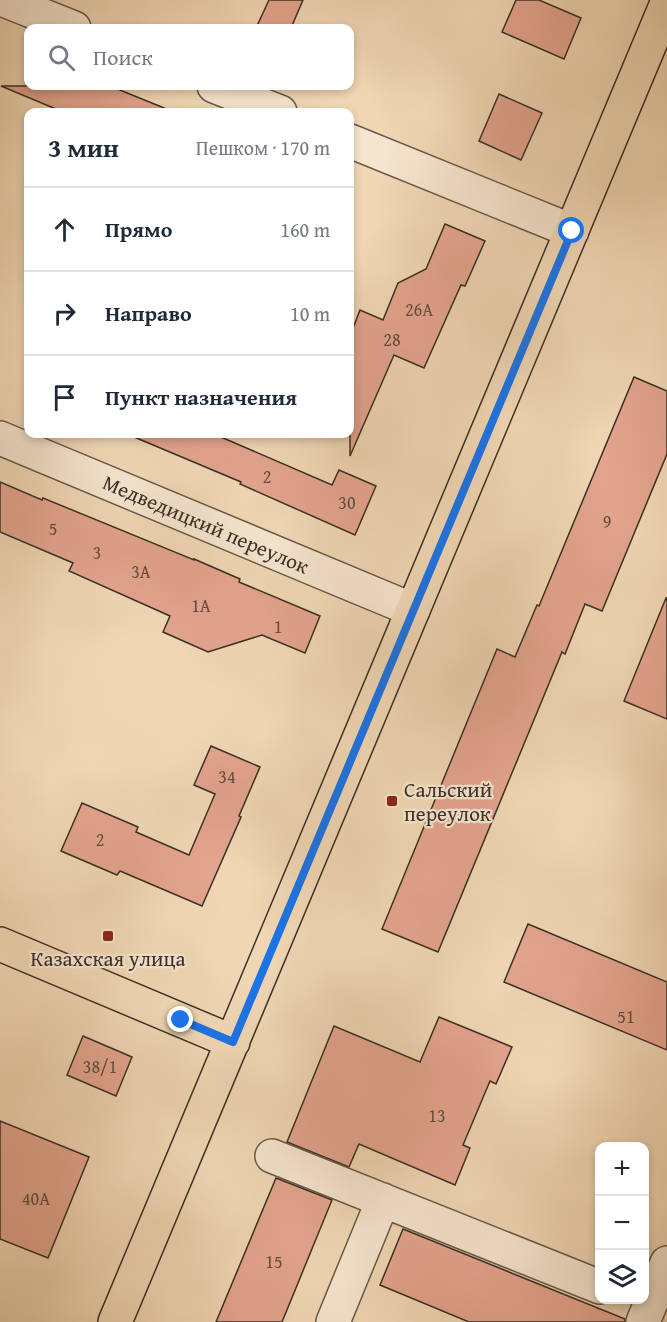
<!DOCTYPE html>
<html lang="ru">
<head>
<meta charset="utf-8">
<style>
  body { margin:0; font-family:"Gentium Book Plus",serif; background:#f2f2f3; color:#1f2937 }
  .controls { position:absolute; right:18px; bottom:18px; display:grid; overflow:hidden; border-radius:12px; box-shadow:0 3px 9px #0003 }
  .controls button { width:54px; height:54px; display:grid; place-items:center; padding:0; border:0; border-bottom:2px solid #e0e1e3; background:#fff; color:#1f2937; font:30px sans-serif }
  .stop { position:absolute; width:18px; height:18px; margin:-14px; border:4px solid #1a73e8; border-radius:50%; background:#fff }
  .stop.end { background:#1a73e8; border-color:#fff; box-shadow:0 2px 6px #0008 }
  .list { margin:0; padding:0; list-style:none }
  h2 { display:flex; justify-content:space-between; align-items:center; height:78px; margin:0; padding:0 24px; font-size:26px }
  h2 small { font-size:20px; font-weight:400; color:#747a83 }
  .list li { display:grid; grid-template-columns:39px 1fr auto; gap:18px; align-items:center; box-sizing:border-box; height:84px; padding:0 24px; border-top:2px solid #e0e1e3 }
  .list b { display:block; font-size:22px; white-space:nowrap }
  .list em { font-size:20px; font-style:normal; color:#747a83 }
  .icon { flex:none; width:33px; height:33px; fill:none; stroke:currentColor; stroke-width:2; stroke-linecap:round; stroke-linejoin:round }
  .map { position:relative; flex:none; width:667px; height:1322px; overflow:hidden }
  .search { position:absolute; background:#fff; box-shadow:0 3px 9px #0003; left:24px; top:24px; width:330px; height:66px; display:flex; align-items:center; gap:15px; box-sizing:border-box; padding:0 21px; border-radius:12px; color:#747a83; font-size:22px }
  .panel { position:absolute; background:#fff; box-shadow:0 3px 9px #0003; left:24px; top:108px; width:330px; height:330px; border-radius:12px }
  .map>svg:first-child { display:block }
  .building { fill:#e3a48d; stroke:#3a2f27; stroke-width:1.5 }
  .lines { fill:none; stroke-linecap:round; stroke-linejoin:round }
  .minor-casing { stroke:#68594a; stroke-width:36 }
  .major-casing { stroke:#3a2f27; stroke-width:36 }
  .minor { stroke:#f5e4ce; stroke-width:33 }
  .major { stroke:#f0d6b3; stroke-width:33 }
  .route { stroke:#1a73e8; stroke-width:8 }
  .poi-dot { fill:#8f2418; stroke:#f5e4ce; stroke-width:2 }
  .labels { text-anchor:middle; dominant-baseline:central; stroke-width:4.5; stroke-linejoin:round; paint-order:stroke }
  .number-label { font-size:18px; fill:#644c40 }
  .street-label { font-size:21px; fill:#3a2f27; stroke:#f5e4ce }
  .poi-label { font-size:21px; fill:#3a2f27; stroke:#f5e4ce; text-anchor:start }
</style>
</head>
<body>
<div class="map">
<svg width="667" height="1322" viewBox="0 0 667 1322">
  <rect width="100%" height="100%" fill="#f0d6b3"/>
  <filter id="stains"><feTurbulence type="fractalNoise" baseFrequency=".00333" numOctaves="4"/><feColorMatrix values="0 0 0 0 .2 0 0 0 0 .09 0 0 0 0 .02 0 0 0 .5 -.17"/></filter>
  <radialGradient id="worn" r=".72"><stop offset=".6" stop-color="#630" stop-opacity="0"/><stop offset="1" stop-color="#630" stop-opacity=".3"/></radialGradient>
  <!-- building -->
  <path class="building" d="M269,0H303L291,28H256Z
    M516,0H539L581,18L564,59L502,32Z
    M1,86H110L174,112H63Z
    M499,94L542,113L521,160L479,141Z
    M445,224L485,241L465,286L461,285L424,368L394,355L350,456V336L360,310L383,320L398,283L426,269Z
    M634,377L667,391V454L602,611L585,604L565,654L562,652L438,952L382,929L497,649L515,657L537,605L539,606Z
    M127,434H214L332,485L339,470L376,486L355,535L240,484L241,482Z
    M0,482L42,500L43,498L194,560V559L240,579L239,582L320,616L305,653L262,635L208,652L163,632L170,616L69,571L73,563L0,532Z
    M666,598H667V719L624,701Z
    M211,746L260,767L239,816L241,817L202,906L120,871L117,875L61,851L82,803L138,827L136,832L189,855L215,794L194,785Z
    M528,924L667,982V1050L504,982Z
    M439,1017L512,1047L496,1084L490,1081L463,1145L470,1148L455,1185L359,1144L349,1167L287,1142L334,1026L420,1062Z
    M83,1036L132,1057L116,1096L67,1075Z
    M0,1121L89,1157L48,1258L0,1239Z
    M276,1178L332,1200L282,1322H216Z
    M403,1229L625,1319V1322H469L380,1285Z"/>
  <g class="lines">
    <defs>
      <path id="minor" d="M4,0L74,28
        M214,86L280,112
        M350,141L572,231
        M0,438L413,610
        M272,1156L600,1287
        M333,1322L383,1200
        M643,1322L667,1263"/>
      <path id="major" d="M0,944L233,1042
        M115,1322L667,3"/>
    </defs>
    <!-- minor casing -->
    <use href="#minor" class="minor-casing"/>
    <!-- major casing -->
    <use href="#major" class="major-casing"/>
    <!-- minor -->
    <use href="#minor" class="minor"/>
    <!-- major -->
    <use href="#major" class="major"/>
  </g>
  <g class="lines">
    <!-- route -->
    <path class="route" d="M181,1020L233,1042L572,231"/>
  </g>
  <!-- markers -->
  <g class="poi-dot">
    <rect x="386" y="795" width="12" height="12" rx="3"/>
    <rect x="102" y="930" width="12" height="12" rx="3"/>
  </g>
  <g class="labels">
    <!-- number labels -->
    <g class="number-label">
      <text x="419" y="309">26А</text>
      <text x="392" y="339">28</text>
      <text x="267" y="476">2</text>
      <text x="347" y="502">30</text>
      <text x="607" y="521">9</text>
      <text x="53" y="528">5</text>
      <text x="97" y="552">3</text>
      <text x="141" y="571">3А</text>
      <text x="201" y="605">1А</text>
      <text x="278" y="626">1</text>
      <text x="227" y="776">34</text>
      <text x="100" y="839">2</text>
      <text x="626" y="1016">51</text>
      <text x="100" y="1066">38/1</text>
      <text x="437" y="1115">13</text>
      <text x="36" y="1198">40А</text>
      <text x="274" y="1261">15</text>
    </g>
    <!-- street labels -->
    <g class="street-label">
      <text transform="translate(206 524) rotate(23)">Медведицкий переулок</text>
    </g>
    <!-- poi labels -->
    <g class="poi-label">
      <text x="404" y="789">Сальский<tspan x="404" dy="24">переулок</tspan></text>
      <text x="108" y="958" text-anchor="middle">Казахская улица</text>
    </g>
  </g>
  <rect width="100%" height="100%" filter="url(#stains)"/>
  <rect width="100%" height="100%" fill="url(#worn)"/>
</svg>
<div class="controls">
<button>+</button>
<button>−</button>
<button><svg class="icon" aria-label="layers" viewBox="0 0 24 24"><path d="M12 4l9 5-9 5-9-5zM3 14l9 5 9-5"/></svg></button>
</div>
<div class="stop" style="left:572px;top:231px"></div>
<div class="stop end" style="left:181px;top:1020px"></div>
<div class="search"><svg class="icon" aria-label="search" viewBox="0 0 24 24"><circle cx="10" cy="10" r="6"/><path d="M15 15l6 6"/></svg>Поиск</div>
<section class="panel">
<h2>3 мин<small>Пешком · 170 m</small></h2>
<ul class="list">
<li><svg class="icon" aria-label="ahead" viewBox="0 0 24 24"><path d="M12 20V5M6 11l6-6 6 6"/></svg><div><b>Прямо</b></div><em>160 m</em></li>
<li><svg class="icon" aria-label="right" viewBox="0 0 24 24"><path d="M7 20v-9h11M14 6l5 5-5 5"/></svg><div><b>Направо</b></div><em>10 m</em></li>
<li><svg class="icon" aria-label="arrive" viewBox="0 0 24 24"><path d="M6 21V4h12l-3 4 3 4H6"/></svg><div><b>Пункт назначения</b></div></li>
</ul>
</section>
</div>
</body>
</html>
